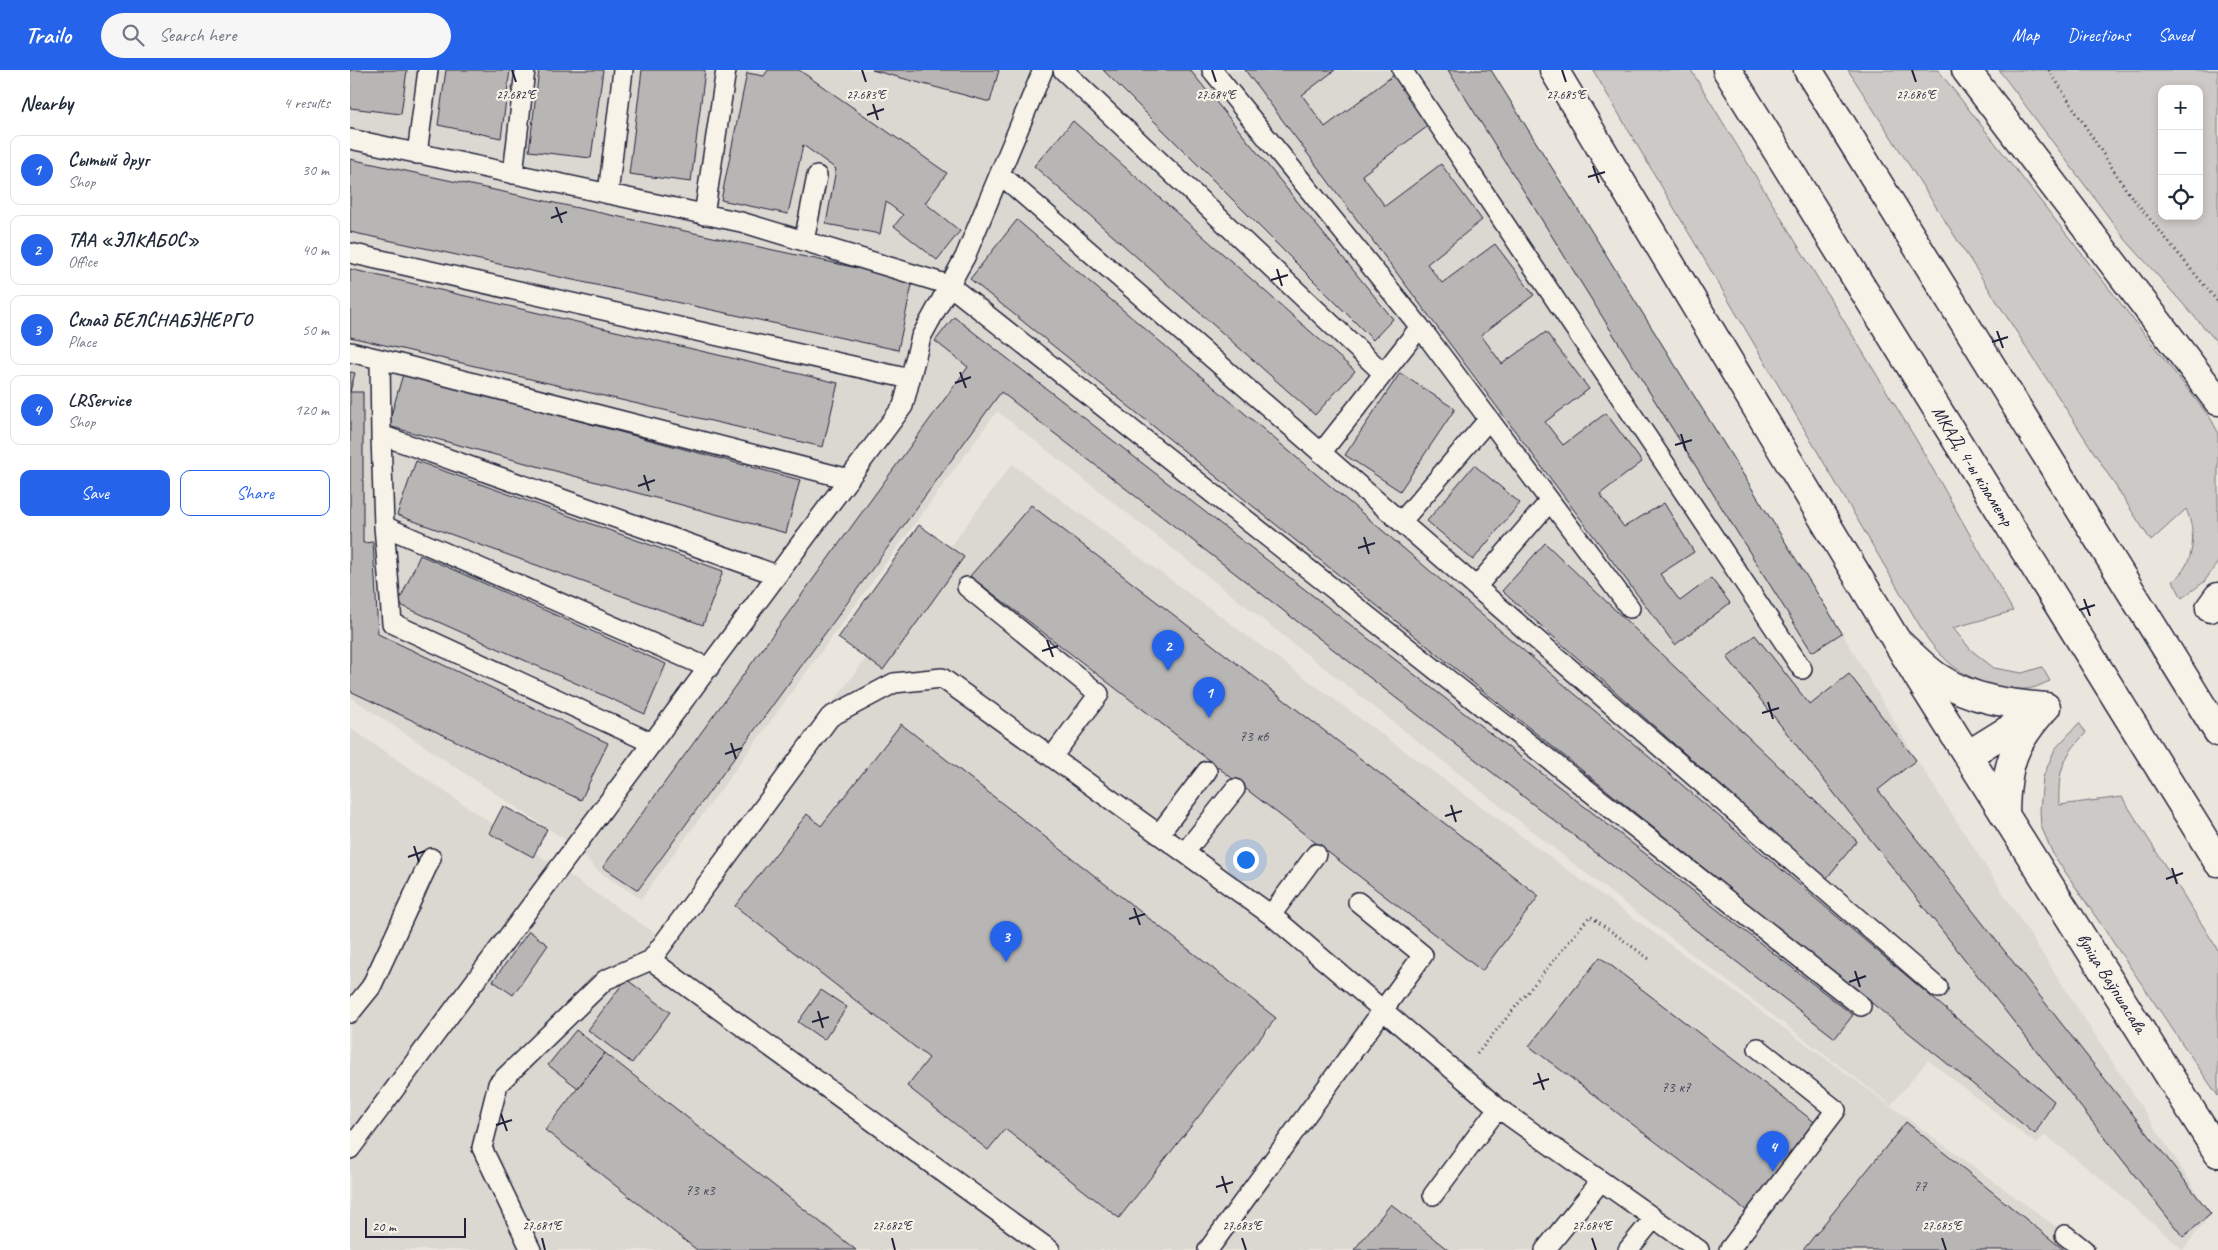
<!DOCTYPE html>
<html lang="en">
<head>
<meta charset="utf-8">
<style>
  body { margin:0; font-family:Caveat,sans-serif; background:#f6f6f7; color:#1f2937 }
  .controls { position:absolute; right:15px; top:15px; display:grid; overflow:hidden; border-radius:10px; box-shadow:0 2px 8px #0003 }
  .controls button { width:45px; height:45px; display:grid; place-items:center; padding:0; border:0; border-bottom:1px solid #e0e1e3; background:#fff; color:#1f2937; font:25px sans-serif }
  .scale { position:absolute; left:15px; bottom:12px; width:101px; box-sizing:border-box; padding-left:5px; border:2px solid #22223b; border-top:0; font-size:14px; line-height:18px; white-space:nowrap; color:#22223b; -webkit-text-stroke:4px #f7f3e8; paint-order:stroke }
  .you { position:absolute; left:895px; top:789px; width:18px; height:18px; margin:-12px; border:4px solid #fff; border-radius:50%; background:#1a73e8; box-shadow:0 0 0 8px #1a73e833 }
  .badge { display:grid; place-items:center; width:32px; height:32px; border-radius:50%; background:#2563eb; color:#fff; font-size:16px; font-weight:700 }
  .pin { position:absolute; translate:-50% -41px; filter:drop-shadow(0 1px 2px #0008) }
  .pin::after { content:''; position:absolute; top:26px; width:18px; height:15px; background:inherit; clip-path:polygon(0 0,100% 0,50% 100%) }
  .list { margin:0; padding:0; list-style:none }
  h2 { display:flex; justify-content:space-between; align-items:center; height:65px; margin:0; padding:0 20px; font-size:21px }
  h2 small { font-size:16px; font-weight:400; color:#747a83 }
  .list li { display:grid; grid-template-columns:32px 1fr auto; gap:15px; align-items:center; box-sizing:border-box; height:70px; margin:0 10px 10px; padding:0 10px; border:1px solid #e0e1e3; border-radius:10px }
  .list b { display:block; font-size:19px; white-space:nowrap }
  .list p { margin:0; font-size:16px; white-space:nowrap; color:#747a83 }
  .list em { font-size:16px; font-style:normal; color:#747a83 }
  .actions { display:flex; gap:10px; padding:15px 20px }
  .actions a { flex:1; padding:11px 0; border:1px solid #2563eb; border-radius:10px; text-align:center; font-size:18px; color:#2563eb }
  .actions .main { background:#2563eb; color:#fff }
  .icon { flex:none; width:28px; height:28px; fill:none; stroke:currentColor; stroke-width:2; stroke-linecap:round; stroke-linejoin:round }
  .map { position:relative; flex:none; width:1868px; height:1180px; overflow:hidden }
  header { display:flex; align-items:center; gap:30px; box-sizing:border-box; height:70px; padding:0 25px; background:#2563eb; color:#fff }
  header strong { font-size:24px }
  nav { display:flex; gap:28px; margin-inline-start:auto; font-size:18px }
  .search { width:350px; height:45px; background:#f6f6f7; display:flex; align-items:center; gap:12px; box-sizing:border-box; padding:0 18px; border-radius:28px; color:#747a83; font-size:19px }
  main { display:flex }
  aside { flex:1; background:#fff }
  .map>svg:first-child { display:block }
  .built { fill:#dbd8d2 }
  .green { fill:#cdc9c6; stroke:#787680; fill-rule:evenodd }
  .building { fill:#b8b6b5; stroke:#22223b }
  .lines { fill:none; stroke-linecap:round; stroke-linejoin:round }
  .lane-casing { stroke:#22223b; stroke-width:22 }
  .secondary-casing { stroke:#22223b; stroke-width:31 }
  .highway-casing { stroke:#22223b; stroke-width:31 }
  .path { stroke:#22223b; stroke-width:3; stroke-dasharray:1 4; stroke-linecap:butt }
  .lane { stroke:#f7f3e8; stroke-width:19 }
  .secondary { stroke:#f7f3e8; stroke-width:28 }
  .highway { stroke:#f7f3e8; stroke-width:28 }
  .ticks { fill:none; stroke:#22223b; stroke-width:2 }
  .labels { text-anchor:middle; dominant-baseline:central; stroke-width:4.5; stroke-linejoin:round; paint-order:stroke }
  .number-label { font-size:15px; fill:#48475a }
  .street-label { font-size:18px; fill:#22223b; stroke:#f7f3e8 }
  .ticks-label { font-size:12px; text-anchor:middle; fill:#22223b; stroke:#f7f3e8; stroke-width:4.5; stroke-linejoin:round; paint-order:stroke }
</style>
</head>
<body>
<header>
<strong>Trailo</strong>
<div class="search"><svg class="icon" aria-label="search" viewBox="0 0 24 24"><circle cx="10" cy="10" r="6"/><path d="M15 15l6 6"/></svg>Search here</div>
<nav><a>Map</a><a>Directions</a><a>Saved</a></nav>
</header>
<main>
<aside>
<h2>Nearby<small>4 results</small></h2>
<ul class="list">
<li><span class="badge">1</span><div><b>Сытый друг</b><p>Shop</p></div><em>30 m</em></li>
<li><span class="badge">2</span><div><b>ТАА «ЭЛКАБОС»</b><p>Office</p></div><em>40 m</em></li>
<li><span class="badge">3</span><div><b>Склад БЕЛСНАБЭНЕРГО</b><p>Place</p></div><em>50 m</em></li>
<li><span class="badge">4</span><div><b>LRService</b><p>Shop</p></div><em>120 m</em></li>
</ul>
<div class="actions"><a class="main">Save</a><a>Share</a></div>
</aside>
<div class="map">
<svg width="1868" height="1180" viewBox="0 0 1868 1180">
  <rect width="100%" height="100%" fill="#eae6de"/>
  <filter id="ink" filterUnits="userSpaceOnUse"><feTurbulence type="fractalNoise" baseFrequency=".02" numOctaves="2"/><feDisplacementMap in="SourceGraphic" scale="10" xChannelSelector="R" yChannelSelector="G"/><feConvolveMatrix kernelMatrix="1 2 1 2 8 2 1 2 1" color-interpolation-filters="sRGB"/></filter>
  <g filter="url(#ink)">
    <!-- built -->
    <path class="built" d="M0,0H1141L1492,563L1567,690L1861,1144L1833,1180L1755,1112L1695,1065L1686,1074L1578,990L1541,1035L1252,816L647,341L291,829L248,801L226,777L0,627Z
      M662,394L1738,1180H0V658L308,865Z"/>
    <!-- green -->
    <path class="green" d="M1243,0H1341L1567,371L1663,541L1603,558L1621,580L1644,598L1672,603L1692,597L1700,611C1694,613 1688,617 1682,618C1675,620 1666,619 1659,618C1624,615 1597,596 1577,568Z
      M1498,0H1588L1861,349L1868,362V492L1854,512L1832,528L1823,511C1845,493 1847,464 1836,439L1801,471Z
      M1649,0H1868V273L1775,169ZM1812,19H1849V146H1812Z
      M1729,653L1736,663C1712,687 1708,702 1709,735L1772,727L1868,880V1026L1703,784L1691,756L1690,740L1693,707L1705,679Z"/>
    <!-- building -->
    <path class="building" d="M0,0H57L51,44L0,38Z
      M96,0H160L151,68L88,55Z
      M189,0H253L241,88L179,81Z
      M292,0H355L341,112L279,104Z
      M418,0H449L597,103L575,133L610,161L587,190L544,156L553,145L536,132L530,164L476,154L486,99L453,75L438,144L371,130L397,3L414,6Z
      M522,0H649L640,32Z
      M753,0H840L1043,249L1023,270Z
      M895,0H985L952,25L975,57L1045,4L1081,54L1012,105L1035,136L1091,94L1132,150L1077,194L1092,213L1145,174L1184,225L1131,265L1152,294L1196,262L1239,319L1195,352L1213,375L1256,343L1292,392L1250,424L1274,457L1314,433L1344,482L1310,504L1330,531L1361,508L1380,533L1325,575Z
      M1098,0H1141L1492,563L1462,582Z
      M723,51L1005,301L965,345L684,96Z
      M0,89L563,210L548,280L0,162Z
      M667,150L1704,1031L1685,1064L620,209Z
      M0,199L488,313L473,377L0,267Z
      M604,247L1503,945L1485,968L651,322L288,820L253,797L618,297L585,271Z
      M0,302L5,303L0,322H13V473L23,472L28,564L258,673L231,730L0,621Z
      M1050,303L1105,339L1050,421L995,385Z
      M53,304L450,410L436,463L38,356Z
      M66,391L373,501L353,555L47,445Z
      M1124,395L1170,433L1123,490L1077,451Z
      M681,435L1189,826L1132,901L620,506Z
      M569,455L614,487L533,600L488,568Z
      M1195,473L1507,771L1476,809L1152,521Z
      M70,485L316,594L295,644L48,534Z
      M1405,565L1460,635L1499,604L1566,690L1528,720L1861,1144L1833,1167L1377,587Z
      M551,654L926,948L769,1148L655,1059L638,1080L557,1016L579,988L385,836L457,744L471,756Z
      M153,736L197,759L183,787L139,763Z
      M179,861L198,875L163,925L143,911Z
      M1250,887L1471,1057L1401,1144L1179,976Z
      M276,909L320,942L282,993L238,960Z
      M471,920L497,937L474,970L448,952Z
      M226,960L255,983L228,1018L198,995Z
      M255,983L506,1180H347L195,1060Z
      M1556,1052L1714,1180H1453Z
      M1041,1134L1098,1180H1004Z"/>
    <g class="lines">
      <defs>
        <path id="lane" d="M713,0L1033,303
          M862,0L1070,257L971,383
          M1052,0L1452,599
          M0,69L391,152L599,215L1511,936
          M67,84L78,0
          M163,104L175,0
          M650,104L1588,918
          M258,124L273,0
          M354,145L376,0
          M454,171L467,106
          M0,183L560,309
          M1070,257L1280,538
          M0,282L30,289
          M31,365L30,289L499,409
          M1051,452L1139,349
          M34,456L31,365L427,505
          M617,517L749,624L702,687
          M1126,517L1200,431
          M302,673L42,553L34,456L359,598
          M809,764L857,701
          M835,782L885,719
          M921,845L966,784
          M0,943L21,917L81,788
          M0,1079L553,336L571,267L615,187L693,0
          M1083,1125L1148,1038
          M1715,1165L1734,1180
          M181,1180L132,1078L148,1014L255,910L301,890
          M700,1180L301,890L480,647L544,613L592,608L921,845L1148,1038L1349,1180
          M858,1180L1073,885L1008,832
          M1195,1180L1251,1111
          M1278,1180L1304,1148
          M1379,1180L1486,1040L1408,978"/>
        <path id="secondary" d="M1204,0L1570,610L1868,1083"/>
        <path id="highway" d="M1377,0L1868,792
          M1458,0L1868,662
          M1616,0L1868,331
          M1860,538L1868,527
          M1546,570C1560,583 1574,598 1589,608C1622,630 1659,634 1696,637
          M1618,685L1684,644
          M1655,743C1656,694 1663,673 1696,637"/>
      </defs>
      <!-- lane casing -->
      <use href="#lane" class="lane-casing"/>
      <!-- secondary casing -->
      <use href="#secondary" class="secondary-casing"/>
      <!-- highway casing -->
      <use href="#highway" class="highway-casing"/>
      <!-- path -->
      <path class="path" d="M1699,0L1777,121L1868,232
        M1127,984L1240,846L1302,891"/>
      <!-- lane -->
      <use href="#lane" class="lane"/>
      <!-- secondary -->
      <use href="#secondary" class="secondary"/>
      <!-- highway -->
      <use href="#highway" class="highway"/>
    </g>
  </g>
  <!-- ticks -->
  <path class="ticks" d="M162,0L166,12M512,0L516,12M862,0L866,12M1212,0L1216,12M1562,0L1566,12M523,34L528,50M517,45L534,39M1243,96L1249,113M1238,107L1255,102M206,137L212,153M201,148L217,142M927,199L932,216M921,210L938,205M1647,261L1653,278M1642,272L1658,267M610,302L616,318M605,313L621,307M1331,364L1336,381M1325,375L1342,370M294,405L299,421M288,416L305,410M1014,467L1019,484M1008,478L1025,473M1734,529L1740,546M1729,540L1745,535M697,570L703,587M692,581L708,576M1418,632L1423,649M1412,643L1429,638M381,673L386,689M375,684L392,678M1101,735L1106,752M1095,746L1112,741M64,776L69,792M58,787L75,781M1822,798L1827,814M1816,809L1833,803M784,838L790,855M779,849L795,844M1505,901L1510,917M1499,912L1516,906M468,941L473,958M462,952L479,947M1188,1003L1194,1020M1183,1014L1199,1009M151,1044L157,1061M146,1055L162,1050M872,1106L877,1123M866,1117L883,1112M192,1168L195,1180M542,1168L545,1180M892,1168L896,1180M1242,1168L1246,1180M1592,1168L1596,1180"/>
  <g class="labels">
    <!-- number labels -->
    <g class="number-label">
      <text x="904" y="666">73 к6</text>
      <text x="1326" y="1017">73 к7</text>
      <text x="1570" y="1116">77</text>
      <text x="350" y="1120">73 к3</text>
    </g>
    <!-- street labels -->
    <g class="street-label">
      <text transform="translate(1623 396) rotate(58)">МКАД, 4-ы кіламетр</text>
      <text transform="translate(1762 913) rotate(58)">вуліца Ваўпшасава</text>
    </g>
  </g>
  <g class="ticks-label">
    <text x="166" y="29">27.682°E</text>
    <text x="516" y="29">27.683°E</text>
    <text x="866" y="29">27.684°E</text>
    <text x="1216" y="29">27.685°E</text>
    <text x="1566" y="29">27.686°E</text>
    <text x="192" y="1160">27.681°E</text>
    <text x="542" y="1160">27.682°E</text>
    <text x="892" y="1160">27.683°E</text>
    <text x="1242" y="1160">27.684°E</text>
    <text x="1592" y="1160">27.685°E</text>
  </g>
</svg>
<div class="controls">
<button>+</button>
<button>−</button>
<button><svg class="icon" aria-label="locate" viewBox="0 0 24 24"><circle cx="12" cy="12" r="6"/><path d="M12 2v4M12 18v4M2 12h4M18 12h4"/></svg></button>
</div>
<div class="scale">20 m</div>
<div class="you"></div>
<div class="pin badge" style="left:859px;top:648px">1</div>
<div class="pin badge" style="left:818px;top:601px">2</div>
<div class="pin badge" style="left:656px;top:892px">3</div>
<div class="pin badge" style="left:1423px;top:1102px">4</div>
</div>
</main>
</body>
</html>
